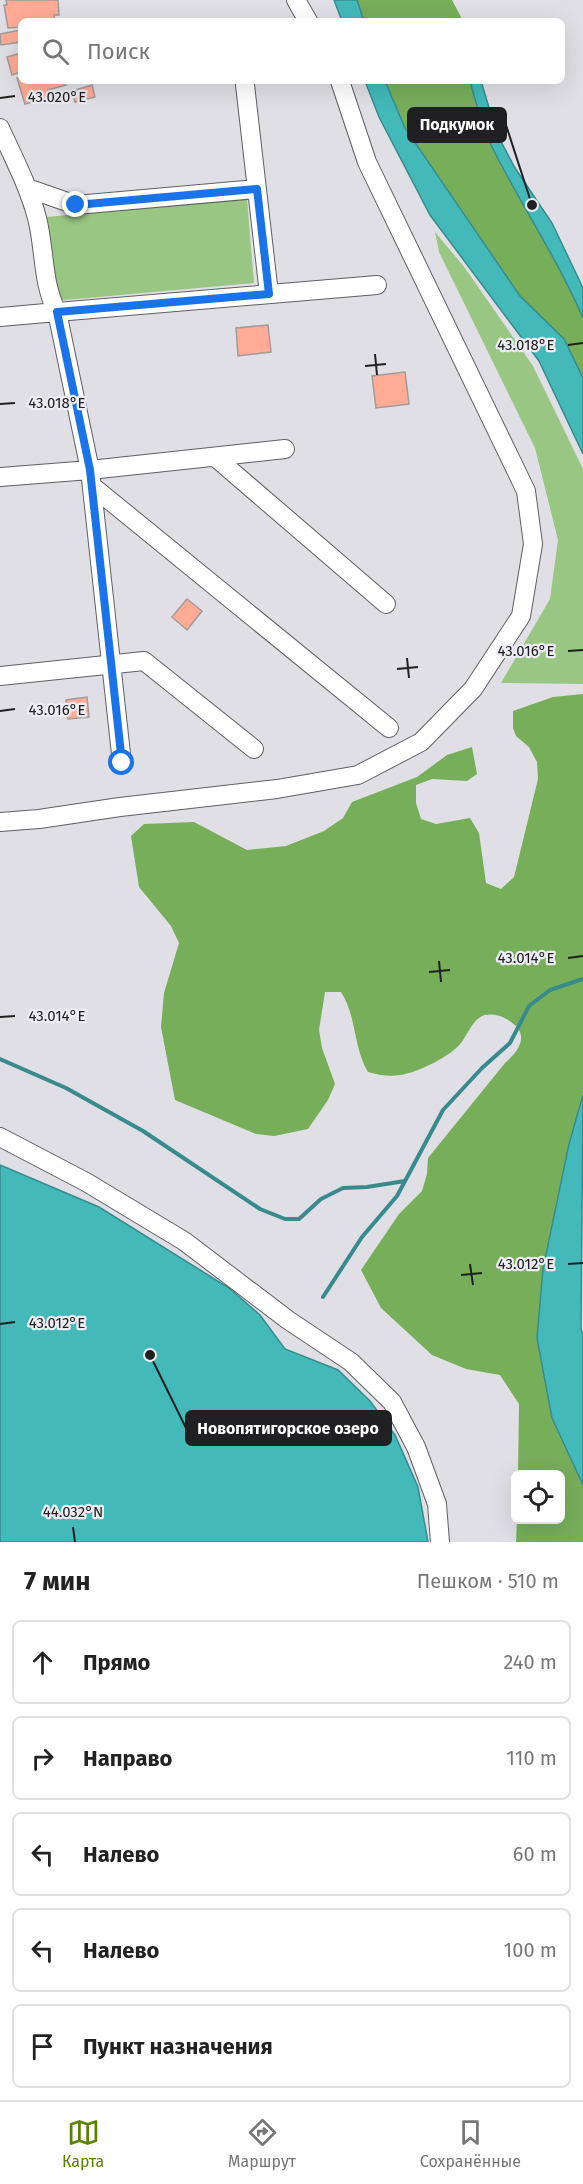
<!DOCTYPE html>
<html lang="ru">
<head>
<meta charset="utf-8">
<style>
  body { margin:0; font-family:"Fira Sans",sans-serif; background:#f2f2f2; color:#222 }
  .controls { position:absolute; right:18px; bottom:18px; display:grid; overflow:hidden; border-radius:9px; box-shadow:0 6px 24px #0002 }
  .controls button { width:54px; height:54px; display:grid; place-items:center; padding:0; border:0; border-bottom:2px solid #e0e0e0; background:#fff; color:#222; font:30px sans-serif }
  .stop { position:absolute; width:18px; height:18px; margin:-14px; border:4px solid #1a73e8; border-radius:50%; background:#fff }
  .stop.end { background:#1a73e8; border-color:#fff; box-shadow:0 2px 6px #0008 }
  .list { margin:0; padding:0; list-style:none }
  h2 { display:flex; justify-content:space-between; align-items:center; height:78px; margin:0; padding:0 24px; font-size:26px }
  h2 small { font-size:20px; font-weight:400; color:#767676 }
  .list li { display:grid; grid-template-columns:39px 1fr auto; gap:18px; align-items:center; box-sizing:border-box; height:84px; margin:0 12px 12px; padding:0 12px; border:2px solid #e0e0e0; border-radius:9px }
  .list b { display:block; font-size:22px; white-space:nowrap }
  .list em { font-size:20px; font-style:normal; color:#767676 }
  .icon { flex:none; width:33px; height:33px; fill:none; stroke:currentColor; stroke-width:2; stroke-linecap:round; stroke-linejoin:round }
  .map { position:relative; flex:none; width:583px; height:1542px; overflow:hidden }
  .search { position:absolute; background:#fff; box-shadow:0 6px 24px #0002; left:18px; right:18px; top:18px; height:66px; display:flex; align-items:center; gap:15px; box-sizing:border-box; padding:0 21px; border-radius:9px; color:#767676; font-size:22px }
  .sheet { height:558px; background:#fff }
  nav { display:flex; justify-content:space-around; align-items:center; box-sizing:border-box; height:84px; border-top:2px solid #e0e0e0; background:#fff; font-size:16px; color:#767676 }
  nav a { display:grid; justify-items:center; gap:3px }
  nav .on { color:#5b8101 }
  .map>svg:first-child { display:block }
  .green { fill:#99c683 }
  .forest { fill:#77ae5a }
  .water { fill:#43b9ba; stroke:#388b8d; stroke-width:1.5 }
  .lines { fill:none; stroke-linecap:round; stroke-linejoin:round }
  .stream { stroke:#388b8d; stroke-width:4 }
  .building { fill:#ffab96; stroke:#a29b99; stroke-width:1.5 }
  .minor-casing { stroke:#5f5f64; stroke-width:20 }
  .minor { stroke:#fff; stroke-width:18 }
  .route { stroke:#1a73e8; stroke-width:8 }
  .ticks { fill:none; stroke:#202023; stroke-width:2 }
  .ticks-label { font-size:15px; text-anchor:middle; fill:#202023; stroke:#ececf2; stroke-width:4.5; stroke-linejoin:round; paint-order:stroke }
  .leader { fill:none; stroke:#202023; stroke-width:2 }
  .callout-dot { fill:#202023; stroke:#ececf2; stroke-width:2 }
  .callout { fill:#202023; stroke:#202023; stroke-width:2 }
  .callout-label { font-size:16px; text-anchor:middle; font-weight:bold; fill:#fff }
</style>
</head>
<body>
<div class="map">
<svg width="583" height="1542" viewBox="0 0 583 1542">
  <rect width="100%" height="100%" fill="#dfdfe5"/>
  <!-- green -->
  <path class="green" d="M247,199L254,283L54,301L46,217Z
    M435,232L465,268L533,366L583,469V684L501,683L550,599L558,540L535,448L439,252Z"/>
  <!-- forest -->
  <path class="forest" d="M357,0H452L463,21H364Z
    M385,81H470L480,118L492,146L567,281L583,318V378L564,339L520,296L405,128Z
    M583,694V1095L569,1144L543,1269L537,1338L552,1418L583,1485V1542H516L517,1520H560V1474H518L519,1404L500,1375L466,1369L432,1355L381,1308L361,1270L399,1214L422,1191L427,1174L428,1158L505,1063C519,1051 530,1035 511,1022C503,1016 495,1013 485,1015C473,1018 468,1034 461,1043C451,1056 417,1073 400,1075C389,1077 379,1075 368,1072C353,1047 357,1017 341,992H325L319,1030L322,1048L335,1084L328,1100L308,1129L274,1136L256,1134L175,1100L161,1027L164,993L179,943L171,926L139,887L131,836L144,824L194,822L247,850L286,846L324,831L343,818L352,802L417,777L447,755L472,747L477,774L467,781L432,779L416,785V803L421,819L436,824L470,818L479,833L486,883L501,889L514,877L538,779L537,762L529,747L516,736L513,728V711L553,697Z"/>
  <!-- water -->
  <path class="water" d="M334,0H357L364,21H342Z
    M365,81H385L405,128L520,296L564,339L583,378V454L539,361L430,215L379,117Z
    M470,81H481L497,134L515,168L552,223L583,288V318C557,258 521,205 492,147C482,126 476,103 470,81Z
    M583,1095L581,1329L583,1335V1485L552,1418L537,1338L543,1269L569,1144Z
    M0,1165L99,1207L229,1288L260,1315L285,1349L338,1370L370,1401L395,1435L418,1487L428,1542H0Z"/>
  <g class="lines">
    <!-- stream -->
    <path class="stream" d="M0,1059L66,1088L143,1131L260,1209L285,1219H299L321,1199L343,1188L367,1187L405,1181
      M323,1297L362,1237L397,1196L443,1110L482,1068L510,1043L529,1006L550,990L583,979"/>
  </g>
  <!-- building -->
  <path class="building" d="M6,0H58L59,15H54L55,21H21V27L8,28L4,5H7Z
    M21,30V42L1,45L0,34Z
    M21,53V72L12,75L7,57Z
    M21,77V81H64L66,85L48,90L50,97L25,104L17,78Z
    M92,85L95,97L75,102L72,91Z
    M268,325L271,352L238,356L236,328Z
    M405,372L409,404L376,408L372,376Z
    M187,599L202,611L187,630L172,617Z
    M87,697L89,717L68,719L66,700Z"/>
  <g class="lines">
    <defs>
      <path id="minor" d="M296,0L308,21
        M245,85L269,294
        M0,128C13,157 29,187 37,218C45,249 42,283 57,312L377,285
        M33,190L76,205L257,189
        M0,317L57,312L90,470L122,763
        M215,457L386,604
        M0,477L90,470L285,449
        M92,486L389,728
        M0,676L144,661L254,749
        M0,822L39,819L120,807L277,789L358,775L421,742L473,689L521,616L533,544L526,491L367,162L340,81
        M0,1137L86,1182L184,1241L288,1320L351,1362L392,1402L416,1447L437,1504L440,1542"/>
    </defs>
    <!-- minor casing -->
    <use href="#minor" class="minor-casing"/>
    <!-- minor -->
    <use href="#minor" class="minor"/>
  </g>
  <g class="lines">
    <!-- route -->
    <path class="route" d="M76,205L257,189L269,294L57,312L90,470L122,763"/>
  </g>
  <!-- ticks -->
  <path class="ticks" d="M0,98L15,96M568,345L583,343M375,354L377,375M365,366L386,364M0,404L15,403M568,651L583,650M407,658L409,678M397,669L418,667M0,711L15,709M568,958L583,956M439,961L441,982M429,972L450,970M0,1017L15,1016M470,1264L473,1285M568,1264L583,1263M461,1275L482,1273M0,1324L15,1322M73,1527L75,1542"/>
  <g class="ticks-label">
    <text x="57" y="102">43.020°E</text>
    <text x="526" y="350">43.018°E</text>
    <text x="57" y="408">43.018°E</text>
    <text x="526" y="656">43.016°E</text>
    <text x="57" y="715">43.016°E</text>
    <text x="526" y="963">43.014°E</text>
    <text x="57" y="1021">43.014°E</text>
    <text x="526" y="1269">43.012°E</text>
    <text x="57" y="1328">43.012°E</text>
    <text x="73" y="1517">44.032°N</text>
  </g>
  <!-- callouts -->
  <path class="leader" d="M532 205L506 125M150 1355L186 1428"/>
  <g class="callout-dot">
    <circle cx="532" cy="205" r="6"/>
    <circle cx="150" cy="1355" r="6"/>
  </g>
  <g class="callout">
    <rect x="408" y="108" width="98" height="34" rx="6"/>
    <rect x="186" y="1411" width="205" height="34" rx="6"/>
  </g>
  <g class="callout-label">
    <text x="457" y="130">Подкумок</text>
    <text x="288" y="1434">Новопятигорское озеро</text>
  </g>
</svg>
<div class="controls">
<button><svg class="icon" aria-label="locate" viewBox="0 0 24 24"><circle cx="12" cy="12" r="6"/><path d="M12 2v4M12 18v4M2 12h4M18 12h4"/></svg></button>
</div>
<div class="stop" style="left:122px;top:763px"></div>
<div class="stop end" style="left:76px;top:205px"></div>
<div class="search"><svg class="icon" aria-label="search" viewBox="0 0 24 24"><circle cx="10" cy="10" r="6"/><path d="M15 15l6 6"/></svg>Поиск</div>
</div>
<section class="sheet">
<h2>7 мин<small>Пешком · 510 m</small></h2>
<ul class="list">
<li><svg class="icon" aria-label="ahead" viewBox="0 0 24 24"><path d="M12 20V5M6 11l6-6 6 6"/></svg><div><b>Прямо</b></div><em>240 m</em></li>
<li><svg class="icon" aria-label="right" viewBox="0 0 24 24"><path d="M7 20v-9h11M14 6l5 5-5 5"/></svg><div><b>Направо</b></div><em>110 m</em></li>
<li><svg class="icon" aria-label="left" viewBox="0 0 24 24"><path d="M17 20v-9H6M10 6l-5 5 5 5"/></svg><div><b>Налево</b></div><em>60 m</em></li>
<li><svg class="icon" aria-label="left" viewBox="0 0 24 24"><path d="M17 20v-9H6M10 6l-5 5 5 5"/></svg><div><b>Налево</b></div><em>100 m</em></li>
<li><svg class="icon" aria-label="arrive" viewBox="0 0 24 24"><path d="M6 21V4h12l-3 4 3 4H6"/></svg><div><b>Пункт назначения</b></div></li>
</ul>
</section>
<nav>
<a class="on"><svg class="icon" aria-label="map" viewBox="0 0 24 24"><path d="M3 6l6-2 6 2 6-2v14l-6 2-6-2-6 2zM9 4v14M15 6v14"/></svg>Карта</a>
<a><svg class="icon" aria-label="directions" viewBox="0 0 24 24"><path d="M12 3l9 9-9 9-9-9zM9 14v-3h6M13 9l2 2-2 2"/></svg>Маршрут</a>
<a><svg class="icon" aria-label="saved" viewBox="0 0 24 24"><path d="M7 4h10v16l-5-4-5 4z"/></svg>Сохранённые</a>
</nav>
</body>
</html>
